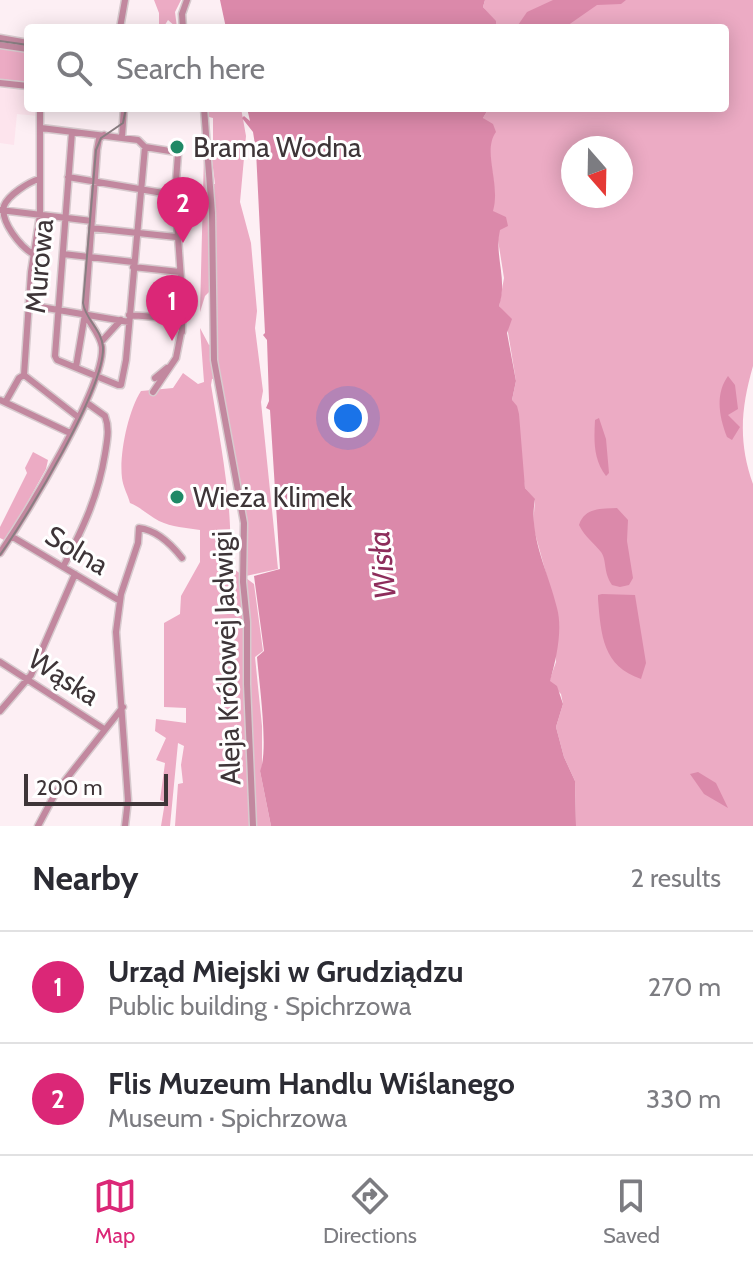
<!DOCTYPE html>
<html lang="en">
<head>
<meta charset="utf-8">
<style>
  body { margin:0; font-family:Cabin,sans-serif; background:#f7f7f7; color:#2b2b33 }
  .compass { position:absolute; left:561px; top:136px; width:72px; height:72px; border-radius:50%; background:#fff; box-shadow:0 4px 20px #0003; rotate:160deg }
  .scale { position:absolute; left:24px; bottom:20px; width:144px; box-sizing:border-box; padding-left:8px; border:4px solid #3e3538; border-top:0; font-size:22px; line-height:28px; white-space:nowrap; color:#3e3538; -webkit-text-stroke:6px #fff; paint-order:stroke }
  .you { position:absolute; left:348px; top:418px; width:28px; height:28px; margin:-20px; border:6px solid #fff; border-radius:50%; background:#1a73e8; box-shadow:0 0 0 12px #1a73e833 }
  .badge { display:grid; place-items:center; width:52px; height:52px; border-radius:50%; background:#db2777; color:#fff; font-size:26px; font-weight:700 }
  .pin { position:absolute; translate:-50% -66px; filter:drop-shadow(0 2px 4px #0008) }
  .pin::after { content:''; position:absolute; top:42px; width:28px; height:24px; background:inherit; clip-path:polygon(0 0,100% 0,50% 100%) }
  .list { margin:0; padding:0; list-style:none }
  h2 { display:flex; justify-content:space-between; align-items:center; height:104px; margin:0; padding:0 32px; font-size:34px }
  h2 small { font-size:26px; font-weight:400; color:#7c7c81 }
  .list li { display:grid; grid-template-columns:52px 1fr auto; gap:24px; align-items:center; box-sizing:border-box; height:112px; padding:0 32px; border-top:2px solid #e1e1e2 }
  .list b { display:block; font-size:30px; white-space:nowrap }
  .list p { margin:0; font-size:26px; white-space:nowrap; color:#7c7c81 }
  .list em { font-size:26px; font-style:normal; color:#7c7c81 }
  .icon { flex:none; width:44px; height:44px; fill:none; stroke:currentColor; stroke-width:2; stroke-linecap:round; stroke-linejoin:round }
  .map { position:relative; flex:none; width:753px; height:826px; overflow:hidden }
  .search { position:absolute; background:#fff; box-shadow:0 4px 20px #0003; left:24px; right:24px; top:24px; height:88px; display:flex; align-items:center; gap:20px; box-sizing:border-box; padding:0 28px; border-radius:8px; color:#7c7c81; font-size:30px }
  .sheet { height:328px; background:#fff }
  nav { display:flex; justify-content:space-around; align-items:center; box-sizing:border-box; height:112px; border-top:2px solid #e1e1e2; background:#fff; font-size:22px; color:#7c7c81 }
  nav a { display:grid; justify-items:center; gap:4px }
  nav .on { color:#db2777 }
  .map>svg:first-child { display:block }
  .built { fill:#fde4ed }
  .green { fill:#ecabc4; fill-rule:evenodd }
  .water { fill:#db89aa }
  .lines { fill:none; stroke-linecap:round; stroke-linejoin:round }
  .minor-casing { stroke:#d7cace; stroke-width:9 }
  .minor { stroke:#c2889f; stroke-width:6 }
  .tram { stroke:#897e82; stroke-width:2 }
  .poi-dot { fill:#1f8966; stroke:#fff; stroke-width:3 }
  .labels { text-anchor:middle; dominant-baseline:central; stroke-width:6; stroke-linejoin:round; paint-order:stroke }
  .poi-label { font-size:28px; fill:#3e3538; stroke:#fff; text-anchor:start }
  .street-label { font-size:28px; fill:#3e3538; stroke:#fff }
  .water-label { font-size:30px; font-style:italic; fill:#8d2d5b; stroke:#fff }
</style>
</head>
<body>
<div class="map">
<svg width="753" height="826" viewBox="0 0 753 826">
  <rect width="100%" height="100%" fill="#fdeff4"/>
  <!-- built -->
  <path class="built" d="M0,88L28,90V108H39L38,116L17,114L14,145L0,143Z"/>
  <!-- green -->
  <path class="green" d="M154,0H181L175,12L177,28L168,20L163,28H159V13Z
    M485,0H753V366C741,408 738,442 753,484V826H576L575,781L564,757L556,727L563,704L561,694L549,682L556,662L547,577L533,526L535,500L525,488L512,400L516,381L505,314L499,306L504,278L498,240L500,216L492,211C500,186 485,161 492,137L483,118L489,108H725V28H496L495,21L483,7ZM573,148H621V196H573Z
    M0,47L28,50V82L0,79Z
    M208,108H241L246,136L240,202L251,243L257,311L255,328L263,391L261,402L278,569L246,576V532L217,359L215,218L211,184H215L210,144L213,143V118L209,117Z
    M204,154L211,208L210,291L205,296L200,312Z
    M200,328L209,345L212,344L216,378L212,379L211,385C221,447 233,503 230,566L254,584L263,651L255,657L262,726V768L260,771L271,826H175L178,784L183,783L181,765L184,746L178,743L170,826H161L165,802L160,800L165,763L156,760L166,738L155,731L156,719L186,723V708L164,707V623L180,614L181,596L200,562V530C186,528 172,527 159,521C149,516 142,508 130,503C128,495 123,487 122,478C119,455 128,411 141,391L173,388L183,373L198,384L204,382Z
    M33,452L48,460L46,469L6,541L0,538V527L27,473L25,468Z"/>
  <!-- water -->
  <path class="water" d="M220,0H485L483,7L496,21V28H226Z
    M553,0H626L621,4L597,5L564,28H516L527,12Z
    M247,108H489L483,118L493,124L496,132C482,151 501,184 493,211L506,217L508,226L500,230C494,256 508,279 499,306L512,319L507,333L516,381L512,400L517,406L519,414L525,488L535,499C528,536 549,573 557,608C563,630 556,660 550,681L557,686L563,704L556,727L564,757L575,781L576,826H271L260,771C269,751 259,682 257,657L264,651L254,576L280,569L270,410L266,408L269,401L267,340L263,335L265,333L256,151L253,132L242,118L244,116L250,121Z
    M728,376L735,385L738,409L728,415L740,427L732,440L727,437C719,417 715,394 728,376Z
    M599,418L606,439L609,473L606,476C593,459 594,440 595,420Z
    M617,508L628,520L627,541L633,578L629,585L620,587L612,585C603,572 607,560 601,552C593,542 585,537 579,525C585,507 601,509 617,508Z
    M602,594L635,595L646,663L641,679C603,666 601,636 598,599V595Z
    M698,772L716,783L728,808L704,794L690,774Z"/>
  <g class="lines">
    <defs>
      <path id="minor" d="M120,28L125,0
        M183,28L182,14L187,0
        M0,38L28,43
        M0,45L28,49
        M0,83L28,86
        M204,108L212,213L214,360L244,523L243,582L247,622V684L253,826
        M41,128L138,140L145,147
        M72,132L55,356L57,360L118,385H121L126,360L145,147
        M122,137L124,108
        M145,147L176,152L178,154L175,195L182,293V332
        M68,177L175,195
        M0,210L92,221
        M91,228L176,237
        M33,254C21,247 0,222 4,206C8,195 29,182 39,179
        M63,254L133,262
        M133,267L180,272
        M29,305L129,322
        M129,315L182,319
        M101,342L121,320
        M76,367L85,314L97,150L99,139L104,135
        M24,375L78,417
        M155,378L167,368
        M153,392L176,358L181,333
        M0,400L70,433
        M6,401L19,378L24,375L31,272L40,215V108
        M11,536L120,601
        M0,553C25,516 105,387 102,347C101,336 90,324 85,314
        M63,567C83,528 98,497 105,454C107,441 110,429 105,416L87,403
        M0,662L104,729
        M0,711L31,675L75,574
        M38,826L56,792L123,707
        M125,826L128,800L116,632L121,594L138,543L139,528C157,530 171,544 182,558"/>
    </defs>
    <!-- minor casing -->
    <use href="#minor" class="minor-casing"/>
    <!-- minor -->
    <use href="#minor" class="minor"/>
    <!-- tram -->
    <path class="tram" d="M0,41L28,45
      M0,555C26,519 105,388 103,347C102,330 85,319 83,303L96,150L101,138L123,123L126,108"/>
  </g>
  <!-- markers -->
  <g class="poi-dot">
    <circle cx="177" cy="147" r="8"/>
    <circle cx="177" cy="497" r="8"/>
  </g>
  <g class="labels">
    <!-- poi labels -->
    <g class="poi-label">
      <text x="193" y="147">Brama Wodna</text>
      <text x="193" y="497">Wieża Klimek</text>
    </g>
    <!-- street labels -->
    <g class="street-label">
      <text transform="translate(39 266) rotate(-85)">Murowa</text>
      <text transform="translate(77 550) rotate(31)">Solna</text>
      <text transform="translate(226 658) rotate(-92)">Aleja Królowej Jadwigi</text>
      <text transform="translate(64 677) rotate(33)">Wąska</text>
    </g>
    <!-- water labels -->
    <g class="water-label">
      <text transform="translate(382 565) rotate(-96)">Wisła</text>
    </g>
  </g>
</svg>
<svg class="compass" viewBox="-18 -18 36 36"><path d="M0-13l5 13h-10z" fill="#e53935"/><path d="M0 13l5-13h-10z" fill="#7c7c81"/></svg>
<div class="scale">200 m</div>
<div class="you"></div>
<div class="pin badge" style="left:172px;top:341px">1</div>
<div class="pin badge" style="left:183px;top:243px">2</div>
<div class="search"><svg class="icon" aria-label="search" viewBox="0 0 24 24"><circle cx="10" cy="10" r="6"/><path d="M15 15l6 6"/></svg>Search here</div>
</div>
<section class="sheet">
<h2>Nearby<small>2 results</small></h2>
<ul class="list">
<li><span class="badge">1</span><div><b>Urząd Miejski w Grudziądzu</b><p>Public building · Spichrzowa</p></div><em>270 m</em></li>
<li><span class="badge">2</span><div><b>Flis Muzeum Handlu Wiślanego</b><p>Museum · Spichrzowa</p></div><em>330 m</em></li>
</ul>
</section>
<nav>
<a class="on"><svg class="icon" aria-label="map" viewBox="0 0 24 24"><path d="M3 6l6-2 6 2 6-2v14l-6 2-6-2-6 2zM9 4v14M15 6v14"/></svg>Map</a>
<a><svg class="icon" aria-label="directions" viewBox="0 0 24 24"><path d="M12 3l9 9-9 9-9-9zM9 14v-3h6M13 9l2 2-2 2"/></svg>Directions</a>
<a><svg class="icon" aria-label="saved" viewBox="0 0 24 24"><path d="M7 4h10v16l-5-4-5 4z"/></svg>Saved</a>
</nav>
</body>
</html>
